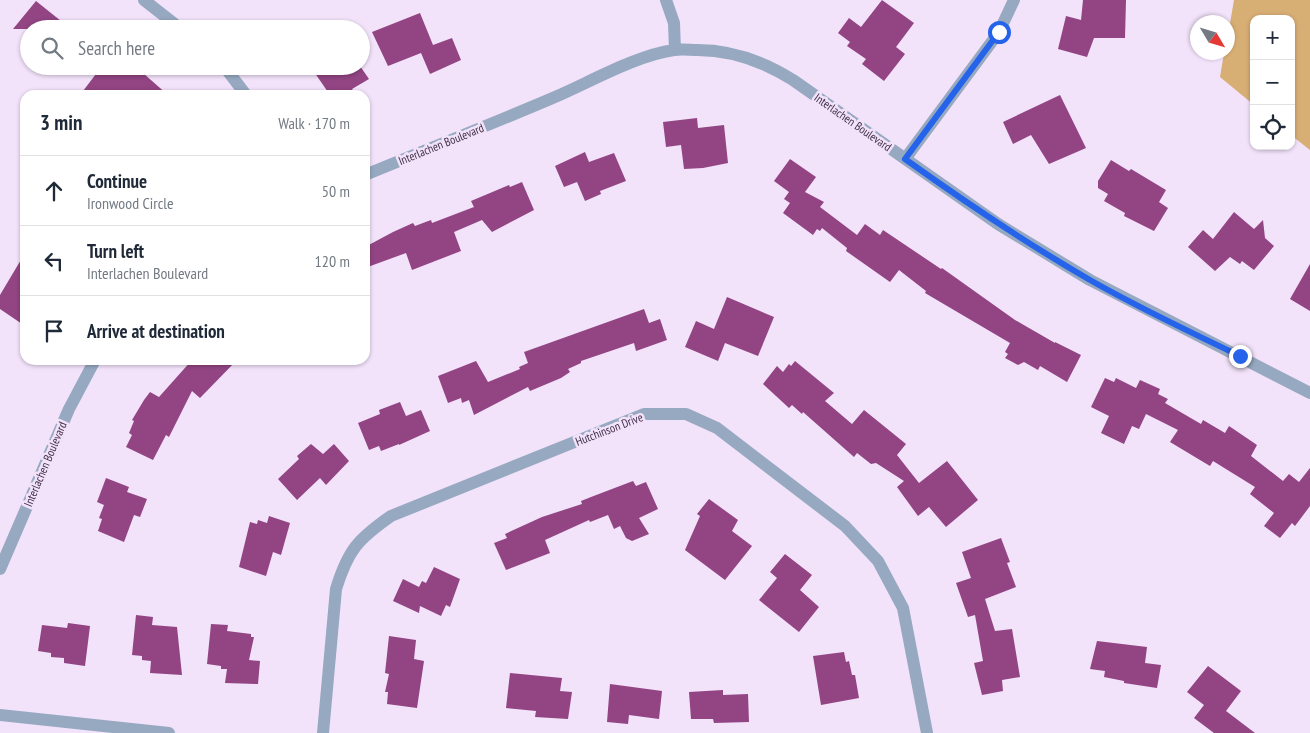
<!DOCTYPE html>
<html lang="en">
<head>
<meta charset="utf-8">
<style>
  body { margin:0; font-family:"PT Sans Narrow",sans-serif; background:#f6f6f7; color:#1f2937 }
  .controls { position:absolute; right:15px; top:15px; display:grid; overflow:hidden; border-radius:10px; box-shadow:0 1px 4px #0004 }
  .controls button { width:45px; height:45px; display:grid; place-items:center; padding:0; border:0; border-bottom:1px solid #e0e1e3; background:#fff; color:#1f2937; font:25px sans-serif }
  .compass { position:absolute; left:1190px; top:15px; width:45px; height:45px; border-radius:50%; background:#fff; box-shadow:0 1px 4px #0004; rotate:128deg }
  .stop { position:absolute; width:15px; height:15px; margin:-11px; border:4px solid #2563eb; border-radius:50%; background:#fff }
  .stop.end { background:#2563eb; border-color:#fff; box-shadow:0 1px 5px #0008 }
  .list { margin:0; padding:0; list-style:none }
  h2 { display:flex; justify-content:space-between; align-items:center; height:65px; margin:0; padding:0 20px; font-size:21px }
  h2 small { font-size:16px; font-weight:400; color:#747a83 }
  .list li { display:grid; grid-template-columns:32px 1fr auto; gap:15px; align-items:center; box-sizing:border-box; height:70px; padding:0 20px; border-top:1px solid #e0e1e3 }
  .list b { display:block; font-size:19px; white-space:nowrap }
  .list p { margin:0; font-size:16px; white-space:nowrap; color:#747a83 }
  .list em { font-size:16px; font-style:normal; color:#747a83 }
  .icon { flex:none; width:28px; height:28px; fill:none; stroke:currentColor; stroke-width:2; stroke-linecap:round; stroke-linejoin:round }
  .map { position:relative; flex:none; width:1310px; height:733px; overflow:hidden }
  .search { position:absolute; background:#fff; box-shadow:0 1px 4px #0004; left:20px; top:20px; width:350px; height:55px; display:flex; align-items:center; gap:12px; box-sizing:border-box; padding:0 18px; border-radius:28px; color:#747a83; font-size:19px }
  .panel { position:absolute; background:#fff; box-shadow:0 1px 4px #0004; left:20px; top:90px; width:350px; height:275px; border-radius:15px }
  .map>svg:first-child { display:block }
  .green { fill:#d7ae74 }
  .building { fill:#924483 }
  .lines { fill:none; stroke-linecap:round; stroke-linejoin:round }
  .street { stroke:#96a9c1; stroke-width:12 }
  .route { stroke:#2563eb; stroke-width:6 }
  .labels { text-anchor:middle; dominant-baseline:central; stroke-width:5; stroke-linejoin:round; paint-order:stroke }
  .street-label { font-size:12px; fill:#413048; stroke:#f2e2fa }
</style>
</head>
<body>
<div class="map">
<svg width="1310" height="733" viewBox="0 0 1310 733">
  <rect width="100%" height="100%" fill="#f2e2fa"/>
  <!-- green -->
  <path class="green" d="M1234,0H1310V150L1291,135V19H1254V105L1220,77L1224,53L1228,52V35Z"/>
  <!-- building -->
  <path class="building" d="M882,0L914,23L896,47L905,54L884,81L862,64L866,59L847,46L850,42L838,33L849,18L861,27Z
    M1083,0H1126L1125,38H1094L1087,57L1058,49L1066,16L1081,20Z
    M36,1L71,29H13Z
    M420,13L433,45L452,38L461,60L430,74L421,53L388,66L372,32Z
    M102,66H111L121,75L128,66H135L168,95H80Z
    M310,66H360L369,79L352,89L356,95H330Z
    M1060,95L1086,148L1049,164L1031,135L1013,144L1003,122Z
    M697,118L698,128L724,125L728,163L703,168L684,169L681,145L666,147L663,122Z
    M585,152L589,162L614,153L626,181L600,191L601,194L585,201L577,182L564,187L555,166Z
    M790,159L816,177L805,192L824,202L820,207L857,235L865,224L880,235L883,230L941,269L942,268L1015,320L1055,343V342L1081,355L1067,382L1040,366L1038,370L1024,362L1018,365L1005,358L1008,354L1005,352L1010,343L925,293L926,291L899,270L890,282L846,251L847,248L822,228L820,231L817,229L813,235L783,213L790,203L784,199L789,192L774,181Z
    M1111,160L1129,171L1131,169L1166,190L1159,202L1168,208L1154,231L1124,216L1125,213L1104,201L1108,194L1098,188V181Z
    M522,182L534,210L492,232L482,220L454,232L461,251L412,270L406,253L365,268V247L393,232L413,223L415,226L431,220L432,223L474,207L471,201L509,185L510,187Z
    M1234,212L1254,229L1263,220L1265,238L1274,246L1254,270L1242,261L1240,264L1230,257L1215,271L1188,247L1203,230L1213,239Z
    M25,253V326L0,309V295Z
    M1310,264V311L1290,299Z
    M727,297L774,317L758,356L725,343L718,361L685,347L696,321L714,329Z
    M644,309L649,323L660,319L667,340L636,351L634,343L581,361V363L568,369L570,372L561,378L530,391L528,387L474,415L469,400L462,403L461,398L448,403L438,376L476,361L488,382L520,369L519,367L528,363L524,352Z
    M192,360H237L200,398L192,391L169,437L166,435L153,460L126,447L132,435L129,433L134,421L132,420L144,400L150,392L159,397Z
    M795,361L834,393L825,401L852,424L864,410L906,444L897,455L919,483L947,461L978,500L946,527L929,507L918,516L897,487L904,481L876,463L871,464L857,453L854,457L803,412L802,414L792,405L789,408L763,384L777,366L783,372L789,364L791,366Z
    M1105,378L1114,382L1116,378L1136,388L1140,380L1160,389L1158,394L1168,399L1165,403L1201,424L1203,420L1225,433L1229,426L1257,445L1251,456L1283,481L1289,474L1299,482L1310,468V506L1295,526L1292,523L1280,538L1264,526L1274,513L1250,494L1255,487L1213,461L1210,466L1170,442L1178,430L1146,414L1139,429L1132,426L1124,444L1101,433L1109,416L1091,407Z
    M400,402L406,416L421,410L430,431L399,445V444L381,451L379,446L369,450L358,423L380,414L379,410Z
    M311,444L323,454L334,444L349,461L326,485L320,478L297,500L278,479L299,459L297,456Z
    M106,478L129,487L127,492L147,499L140,517L134,515L124,542L98,531L102,519L99,518L104,505L97,502Z
    M633,481L636,486L646,482L658,509L639,518L649,534L632,541L626,538L620,526L614,529L608,515L590,522L589,520L545,540L550,553L506,570L494,543L507,538L505,534L542,517L582,504L581,501L591,497Z
    M709,499L738,520L732,531L752,546L725,580L685,550L700,516L697,514Z
    M269,516L290,523L281,555L273,552L266,576L239,567L250,522L257,524L258,520L267,523Z
    M1001,538L1010,562L1007,563L1016,587L985,599L995,631L1012,629L1020,677L1002,680L1003,691L982,695L974,663L983,661L975,615L968,617L956,583L971,578L962,552Z
    M785,554L812,575L800,590L819,607L799,632L759,600L777,578L770,572Z
    M434,567L460,579L450,607L446,605L441,616L420,606L419,613L393,601L403,579L419,587L422,581L426,583Z
    M136,615L153,617L152,625L177,627L182,675L150,673L151,661L142,660V656L132,655Z
    M68,623L90,626L85,666L64,663V658L51,657V653L38,651L42,625L67,628Z
    M211,624L228,625L227,631L251,634V637H254L249,660L260,661L258,684L225,683L227,669H221V666L207,664Z
    M389,636L416,640L414,659L424,661L417,708L387,704L388,692H385L389,674L385,673Z
    M1097,641L1147,647L1145,663L1161,665L1157,688L1124,683V681L1104,677L1105,671L1090,669Z
    M844,652L846,662L849,661L852,675H855L859,698L821,705L813,656Z
    M1208,666L1241,691L1226,711L1255,733H1214L1194,718L1204,705L1187,692Z
    M510,673L562,678L560,691L572,692L568,719L535,717L536,711L506,708Z
    M610,684L662,691L659,719L629,715L628,724L607,722Z
    M723,690V695L748,694L749,722L714,723L713,719H691L689,692Z"/>
  <g class="lines">
    <!-- street -->
    <path class="street" d="M144,0L181,29
      M666,0L674,23L675,50
      M224,66L246,95
      M905,159L999,32L1014,0
      M365,175C428,149 492,124 555,97C590,82 637,55 674,50C682,49 690,50 697,50C733,50 763,61 793,80L998,224L1090,280L1310,393
      M0,569L69,409L95,360
      M0,715L169,733
      M323,733L336,589C348,550 358,539 391,516L644,414H686L717,428L845,526L878,561L903,608L927,733"/>
  </g>
  <g class="lines">
    <!-- route -->
    <path class="route" d="M999,32L905,159C965,202 1026,243 1090,280C1139,308 1190,332 1240,356"/>
  </g>
  <g class="labels">
    <!-- street labels -->
    <g class="street-label">
      <text transform="translate(853 122) rotate(35)">Interlachen Boulevard</text>
      <text transform="translate(441 144) rotate(-22)">Interlachen Boulevard</text>
      <text transform="translate(609 429) rotate(-21)">Hutchinson Drive</text>
      <text transform="translate(45 464) rotate(-67)">Interlachen Boulevard</text>
    </g>
  </g>
</svg>
<div class="controls">
<button>+</button>
<button>−</button>
<button><svg class="icon" aria-label="locate" viewBox="0 0 24 24"><circle cx="12" cy="12" r="6"/><path d="M12 2v4M12 18v4M2 12h4M18 12h4"/></svg></button>
</div>
<svg class="compass" viewBox="-18 -18 36 36"><path d="M0-13l5 13h-10z" fill="#e53935"/><path d="M0 13l5-13h-10z" fill="#747a83"/></svg>
<div class="stop" style="left:999px;top:32px"></div>
<div class="stop end" style="left:1240px;top:356px"></div>
<div class="search"><svg class="icon" aria-label="search" viewBox="0 0 24 24"><circle cx="10" cy="10" r="6"/><path d="M15 15l6 6"/></svg>Search here</div>
<section class="panel">
<h2>3 min<small>Walk · 170 m</small></h2>
<ul class="list">
<li><svg class="icon" aria-label="ahead" viewBox="0 0 24 24"><path d="M12 20V5M6 11l6-6 6 6"/></svg><div><b>Continue</b><p>Ironwood Circle</p></div><em>50 m</em></li>
<li><svg class="icon" aria-label="left" viewBox="0 0 24 24"><path d="M17 20v-9H6M10 6l-5 5 5 5"/></svg><div><b>Turn left</b><p>Interlachen Boulevard</p></div><em>120 m</em></li>
<li><svg class="icon" aria-label="arrive" viewBox="0 0 24 24"><path d="M6 21V4h12l-3 4 3 4H6"/></svg><div><b>Arrive at destination</b></div></li>
</ul>
</section>
</div>
</body>
</html>
